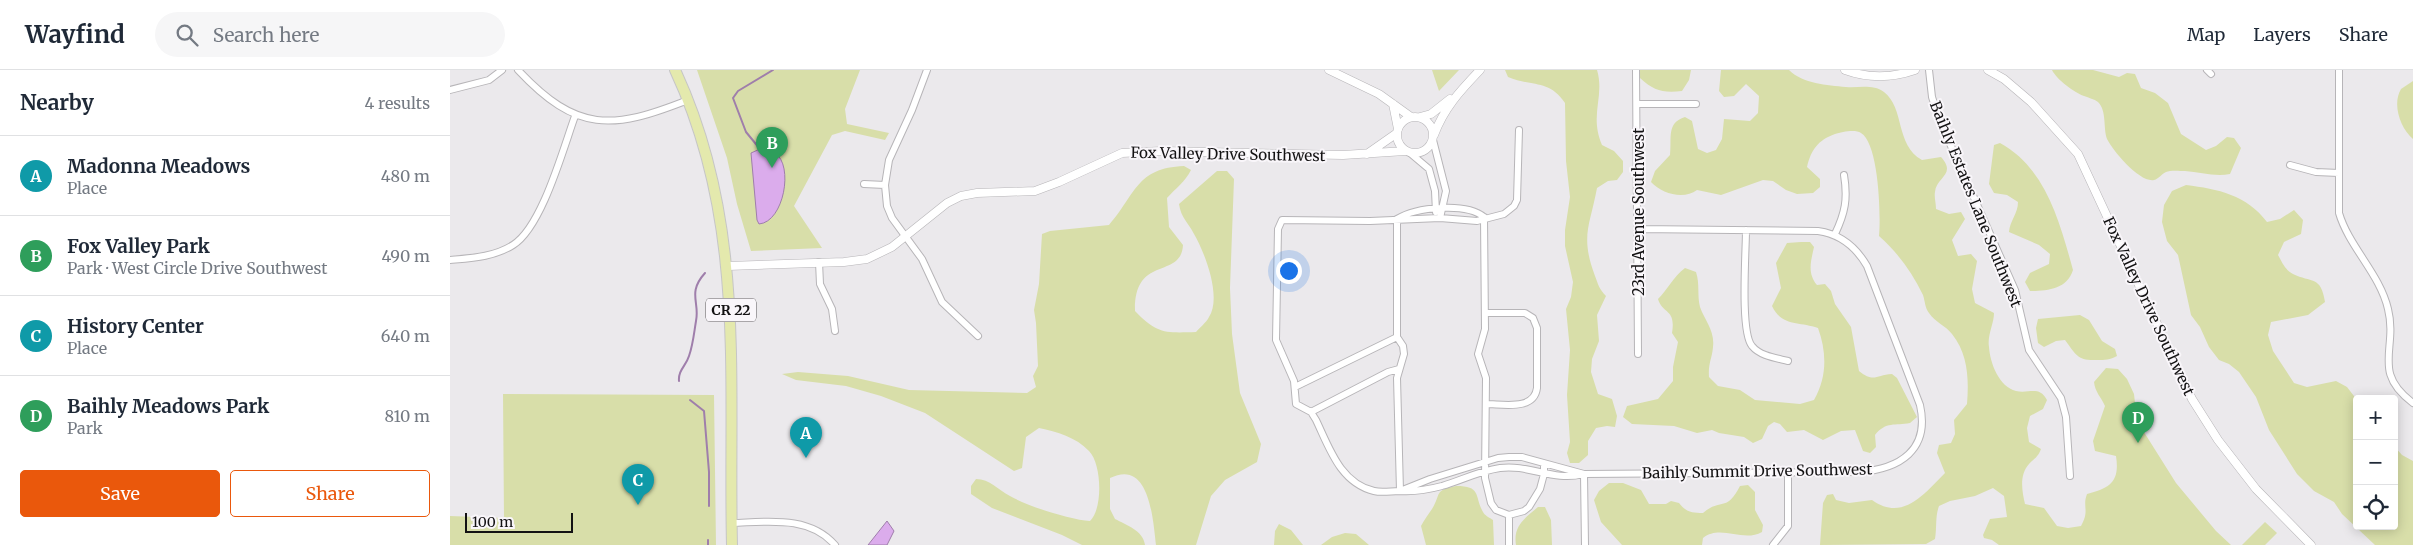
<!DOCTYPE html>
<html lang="en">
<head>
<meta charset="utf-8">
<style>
  body { margin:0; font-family:Merriweather,serif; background:#f6f6f7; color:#1f2937 }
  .controls { position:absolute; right:15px; bottom:15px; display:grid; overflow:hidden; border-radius:5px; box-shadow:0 2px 12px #0003 }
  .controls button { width:45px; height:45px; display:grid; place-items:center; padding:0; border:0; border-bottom:1px solid #e0e1e3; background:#fff; color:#1f2937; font:25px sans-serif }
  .scale { position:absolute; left:15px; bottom:12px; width:108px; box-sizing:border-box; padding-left:5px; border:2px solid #131213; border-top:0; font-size:14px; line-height:18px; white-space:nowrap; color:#131213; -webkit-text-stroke:4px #f9f6fa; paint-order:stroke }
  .you { position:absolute; left:838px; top:200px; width:18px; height:18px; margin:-12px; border:4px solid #fff; border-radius:50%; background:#1a73e8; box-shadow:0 0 0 8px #1a73e833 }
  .badge { display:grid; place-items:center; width:32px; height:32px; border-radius:50%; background:#ea580c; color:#fff; font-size:16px; font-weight:700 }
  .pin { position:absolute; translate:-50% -41px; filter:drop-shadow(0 1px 2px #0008) }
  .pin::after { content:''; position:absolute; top:26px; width:18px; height:15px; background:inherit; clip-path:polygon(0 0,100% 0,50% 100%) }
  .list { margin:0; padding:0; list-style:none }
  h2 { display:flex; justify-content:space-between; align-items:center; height:65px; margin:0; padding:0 20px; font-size:21px }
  h2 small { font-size:16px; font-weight:400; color:#747a83 }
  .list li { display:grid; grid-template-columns:32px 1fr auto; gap:15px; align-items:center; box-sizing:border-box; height:80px; padding:0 20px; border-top:1px solid #e0e1e3 }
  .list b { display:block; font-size:19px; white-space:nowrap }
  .list p { margin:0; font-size:16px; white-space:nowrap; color:#747a83 }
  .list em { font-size:16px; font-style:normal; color:#747a83 }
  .actions { display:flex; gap:10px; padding:15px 20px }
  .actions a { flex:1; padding:11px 0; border:1px solid #ea580c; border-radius:5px; text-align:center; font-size:18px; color:#ea580c }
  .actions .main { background:#ea580c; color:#fff }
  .icon { flex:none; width:28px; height:28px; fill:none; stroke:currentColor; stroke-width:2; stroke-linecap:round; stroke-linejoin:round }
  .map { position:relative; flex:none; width:1963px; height:475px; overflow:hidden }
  header { display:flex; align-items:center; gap:30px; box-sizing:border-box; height:70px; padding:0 25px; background:#fff; border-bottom:1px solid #e0e1e3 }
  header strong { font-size:24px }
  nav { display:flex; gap:28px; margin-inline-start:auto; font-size:18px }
  .search { width:350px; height:45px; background:#f6f6f7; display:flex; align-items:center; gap:12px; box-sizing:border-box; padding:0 18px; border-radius:28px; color:#747a83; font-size:19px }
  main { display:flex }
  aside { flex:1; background:#fff }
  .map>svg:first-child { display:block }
  .green { fill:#d8dea9 }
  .water { fill:#dbacec; stroke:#9f7eab }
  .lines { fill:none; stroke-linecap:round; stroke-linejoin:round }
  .stream { stroke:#9f7eab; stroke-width:2 }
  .minor-casing { stroke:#b7b5b8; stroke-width:8 }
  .tertiary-casing { stroke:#b7b5b8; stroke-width:9 }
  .primary-casing { stroke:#c6c6c6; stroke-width:12 }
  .minor { stroke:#fff; stroke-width:6 }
  .tertiary { stroke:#fff; stroke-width:8 }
  .primary { stroke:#e4e9ad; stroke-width:10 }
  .labels { text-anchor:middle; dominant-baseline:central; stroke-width:4; stroke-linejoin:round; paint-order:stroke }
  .shield { fill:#f9f6fa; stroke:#585658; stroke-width:1 }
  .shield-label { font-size:14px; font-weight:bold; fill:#131213 }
  .street-label { font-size:15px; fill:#131213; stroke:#f9f6fa }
</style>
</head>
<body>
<header>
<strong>Wayfind</strong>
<div class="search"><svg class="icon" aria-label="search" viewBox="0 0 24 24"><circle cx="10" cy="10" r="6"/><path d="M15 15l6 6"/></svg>Search here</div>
<nav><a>Map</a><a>Layers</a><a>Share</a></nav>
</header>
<main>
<aside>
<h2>Nearby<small>4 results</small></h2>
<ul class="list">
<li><span class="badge" style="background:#0f9aa8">A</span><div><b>Madonna Meadows</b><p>Place</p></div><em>480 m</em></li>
<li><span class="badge" style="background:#2e9e5b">B</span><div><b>Fox Valley Park</b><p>Park · West Circle Drive Southwest</p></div><em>490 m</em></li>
<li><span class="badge" style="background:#0f9aa8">C</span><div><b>History Center</b><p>Place</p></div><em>640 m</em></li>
<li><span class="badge" style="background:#2e9e5b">D</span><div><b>Baihly Meadows Park</b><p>Park</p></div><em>810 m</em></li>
</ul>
<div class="actions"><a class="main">Save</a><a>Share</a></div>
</aside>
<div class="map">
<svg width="1963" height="475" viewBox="0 0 1963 475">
  <rect width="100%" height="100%" fill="#ebe9ec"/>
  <!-- green -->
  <path class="green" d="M247,0H410L395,39L397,54L439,63L435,70L395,61L382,65L344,136L372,178L301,181L287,134L277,88Z
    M982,0H1009L989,21Z
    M1055,0H1147C1155,27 1139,44 1152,75L1164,81L1173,91V102L1167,110L1158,111L1147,118C1140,156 1130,166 1145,206C1148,214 1149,219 1156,226L1147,245L1149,271L1142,289L1141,302L1148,324L1162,329L1167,346L1165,357L1157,356L1146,358L1138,371V385L1129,393H1120L1117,383L1120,372L1117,325L1120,280L1116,239L1121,227L1123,212L1115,176V160L1120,127L1116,91L1115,33C1099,9 1081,17 1058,7Z
    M1190,0H1241L1239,10L1232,21C1213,23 1204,21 1190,8Z
    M1271,0H1339C1353,14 1377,15 1396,17C1409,18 1423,14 1434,22C1455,38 1445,75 1472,90L1491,87C1507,105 1486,107 1485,122C1484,127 1486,133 1486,139L1499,144L1511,142L1515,149L1502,170L1508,186L1521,184L1527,191L1522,219L1525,233L1544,243C1544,254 1537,265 1539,277C1540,293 1549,317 1566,321C1579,324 1589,315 1597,330L1593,339L1580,346L1577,358L1579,372L1591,379C1588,387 1585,388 1579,394C1569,405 1572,421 1575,434L1594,438L1607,456L1618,458L1631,456C1640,440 1632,437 1637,424C1660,418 1670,412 1666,386L1645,381L1643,371L1655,336C1651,327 1645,322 1644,312L1656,298L1668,299L1677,309L1684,324L1687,351L1726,413L1766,461L1781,475H1549L1542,470L1534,468L1533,465L1540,449L1557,447L1554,426L1543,418L1525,426L1500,431L1489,436C1485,447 1487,457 1485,469L1476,474L1370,475L1373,433L1377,425L1383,424L1386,430L1399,433L1422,430C1453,452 1474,424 1495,403L1487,383L1489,375L1501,373L1505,364L1504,350L1517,334C1519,309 1518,284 1502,264C1496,256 1485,252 1479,243C1475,238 1475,231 1473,225C1462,202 1448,183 1429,166C1431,146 1429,74 1411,63C1405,59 1392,62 1385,64C1368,70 1361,80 1357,97L1370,109V117L1363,123L1347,124L1336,120L1323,111L1313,110L1271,125L1247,120C1234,130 1212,124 1201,112L1205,101L1220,85C1222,68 1216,53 1235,47L1242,51L1248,79L1257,83L1266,80L1272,69L1274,49L1300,51L1308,43L1309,26L1296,14L1284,26L1274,27L1269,21Z
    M1602,0H1643L1669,7L1677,3L1685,4L1691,18L1705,23L1718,33L1731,64L1756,80L1766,76L1777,67L1784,68L1791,78L1780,104C1765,107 1750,102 1735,101C1730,101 1720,100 1716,102C1711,104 1709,109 1704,110C1690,113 1663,81 1657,69C1653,58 1657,41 1648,32C1644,29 1639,28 1634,26C1624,22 1607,10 1602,0Z
    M1963,11V69C1950,58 1942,34 1951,19Z
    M1550,73C1596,98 1610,153 1623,200C1617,219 1598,221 1580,221L1575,212L1580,203L1599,194L1600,184L1589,175L1559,162C1560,150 1568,144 1568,132L1557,125L1544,123L1539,114L1544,75Z
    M734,96L741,100C735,112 726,118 717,128L719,157L733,175C731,210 684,184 685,241C707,264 715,263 746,262C750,257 756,253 759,247C772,227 755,183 744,164C738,152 731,148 729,134L767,101H777L784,109L780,218L782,264L790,323L811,374L807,392L775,410L761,426L746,475H706C703,451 700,388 660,408V439L665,449C676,455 693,460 695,475H632L612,465L542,438L521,424V416L526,409C540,409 548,420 560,426C577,436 621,450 640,451C653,439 652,394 639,381C626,367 607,362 589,358L576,367L572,398L564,401L475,343L431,326L396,316L346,310L332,304L348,302L398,306L459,320L577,323L586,317L583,306L588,296L586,253L584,240L589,214L592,164L600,161L659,155C686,124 686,98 734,96Z
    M1736,115C1768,119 1797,125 1817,152L1830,149L1844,140L1853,150L1851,164L1834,172L1828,185C1832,192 1835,200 1843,204C1861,213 1871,205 1875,232L1858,245L1821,252L1818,265L1823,281L1844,313L1857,317L1886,311L1897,317L1907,330V456H1944V376L1952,385L1963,391V475H1925L1892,444L1884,432L1864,421L1847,404L1819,360L1806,327L1789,302L1779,294L1769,290L1759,277L1750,257L1741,245L1728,185L1717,171L1712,152L1714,135L1722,121Z
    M1351,172H1360L1364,177C1361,191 1357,203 1367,215L1375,214L1381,221L1385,234L1401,257L1409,301C1424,313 1426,305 1442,304L1447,308L1467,347L1460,353C1445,356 1436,351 1425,365L1426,377L1420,383L1413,381L1405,360L1391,361L1373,370L1354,360L1337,362L1330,354L1324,352L1318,356L1312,369L1303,373L1294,367L1269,363L1262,360L1247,363L1224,356L1182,354L1173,347L1177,336L1208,329L1223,311V297L1228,272L1222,263C1226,238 1213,245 1208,229C1218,219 1223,207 1235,198L1246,202C1250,214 1247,225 1250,237C1255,251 1265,261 1263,277C1262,289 1258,293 1259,307L1268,316L1290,320L1305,330L1350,334L1364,330C1377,307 1377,283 1368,258C1349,251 1332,257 1322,236L1331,218L1326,193L1337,173Z
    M1630,245L1639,250L1652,271L1665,279L1667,286C1660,290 1655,290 1647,290C1628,291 1626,285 1615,270L1606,271L1594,277L1588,273L1586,258L1588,249Z
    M53,324L264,325L266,475H0V446L54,448Z
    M1159,413H1173L1191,420L1199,434H1216L1221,431L1229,433C1236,442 1242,443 1253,443C1272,427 1276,443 1290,416L1298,415L1305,422V440L1313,455L1312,462C1293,473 1271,454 1253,468L1252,475H1172L1151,452L1144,430L1149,421Z
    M1006,416C1032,416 1024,426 1033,442C1034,445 1040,448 1043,450L1044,475H976L971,456C974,450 978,445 982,439C992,423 983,421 1006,416Z
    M1088,437H1095L1101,450L1102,475H1066C1063,456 1074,449 1088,437Z
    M1815,452L1827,463L1815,475H1792Z
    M829,454L841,460L853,475H824L825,461Z
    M895,463L906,464L919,475H871L882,467Z"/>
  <!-- water -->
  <path class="water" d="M310,79C315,80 322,81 325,83C344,95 334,152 309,154L307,150L301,83Z
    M437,451L444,461L437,475H418Z"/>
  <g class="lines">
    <!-- stream -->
    <path class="stream" d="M310,79L296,62L283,28L288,21L323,0
      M229,311C228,300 236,296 239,286C243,275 244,263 246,251C250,232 237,223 255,203
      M240,330L254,341L259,402V436
      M258,470V475"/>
    <defs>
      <path id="minor" d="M68,0C127,63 162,60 238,30
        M477,0L462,40L439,90L435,115L437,136L442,148L472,189L492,232L528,266
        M1186,0L1188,284
        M1479,0L1482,27L1489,49L1565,220L1579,280L1611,328L1616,347L1620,406
        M1757,0L1761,4
        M1889,0V143C1899,177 1930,204 1938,239C1948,279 1921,302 1963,333
        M0,20L39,10L52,0
        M1187,34H1246
        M1069,60L1067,130L1064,136L1054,144L1027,151L990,148L920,151L832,150L828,159L826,270L844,311L846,334L861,342L866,350C879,377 890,413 924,421C932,423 941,421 950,421C965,422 977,420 992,416C1012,410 1029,401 1050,398C1079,394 1104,412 1133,404
        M983,70L996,121L990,148
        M960,83L979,99L985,121L986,142
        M1840,95L1866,102L1889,103
        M414,114L435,115
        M1034,147L1035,259L1028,284L1036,308L1035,408L1041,433L1046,440L1059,445L1074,441L1079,437L1090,419L1094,404V394
        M947,149V267L953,276L954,284L947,308L950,421
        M947,149C966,137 1016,132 1034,147
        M1296,160C1296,182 1290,262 1302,276C1310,286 1326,288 1338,291
        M1385,164C1395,143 1398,129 1394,105
        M0,190C22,188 44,187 63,175C92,157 113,79 125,46
        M369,192L370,214L382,239L385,261
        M1035,243H1075L1083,248L1087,258V318C1084,341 1053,334 1036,334
        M845,317L947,267
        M861,342L938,302L949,299
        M1134,404L1135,475
        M950,421L980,409L1048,388L1059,387H1072L1134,404L1409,402C1450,399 1480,380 1470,335L1417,196C1406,177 1390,164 1368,161L1188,159
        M1059,445V475
        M282,453C317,452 359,445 385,475
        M1323,475L1338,456V403"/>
      <path id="tertiary" d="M879,0L929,24L961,47
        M1395,0C1417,8 1442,8 1465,0
        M1538,0L1554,9L1581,32L1628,84L1742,329L1768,370L1806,419L1861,475
        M943,34L948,59
        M947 65a18 18 0 1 1 36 0a18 18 0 1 1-36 0Z
        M970,47L981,44L1000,29
        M984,65C994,38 1010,21 1030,0
        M917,84L947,63
        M278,196L394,192L417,189L442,177L497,133L511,126L527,123L585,121L609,112L672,83L712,81L893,85L955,81"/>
      <path id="primary" d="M225,0C297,154 278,311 282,475"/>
    </defs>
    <!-- minor casing -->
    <use href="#minor" class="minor-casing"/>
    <!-- tertiary casing -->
    <use href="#tertiary" class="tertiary-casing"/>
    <!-- primary casing -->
    <use href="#primary" class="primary-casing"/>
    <!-- minor -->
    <use href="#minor" class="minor"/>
    <!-- tertiary -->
    <use href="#tertiary" class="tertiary"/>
    <!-- primary -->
    <use href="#primary" class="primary"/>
  </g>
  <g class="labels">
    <!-- shield labels -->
    <rect class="shield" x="256" y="228.5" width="50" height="23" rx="4"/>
    <g class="shield-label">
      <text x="281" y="240">CR 22</text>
    </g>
    <!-- street labels -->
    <g class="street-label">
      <text transform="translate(778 84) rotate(1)">Fox Valley Drive Southwest</text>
      <text transform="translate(1526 134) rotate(68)">Baihly Estates Lane Southwest</text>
      <text transform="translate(1188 142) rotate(-90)">23rd Avenue Southwest</text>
      <text transform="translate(1699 236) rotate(65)">Fox Valley Drive Southwest</text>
      <text transform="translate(1307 401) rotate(-1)">Baihly Summit Drive Southwest</text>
    </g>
  </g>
</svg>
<div class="controls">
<button>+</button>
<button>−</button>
<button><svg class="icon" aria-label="locate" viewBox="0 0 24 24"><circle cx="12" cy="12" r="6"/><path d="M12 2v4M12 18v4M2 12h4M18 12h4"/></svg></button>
</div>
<div class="scale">100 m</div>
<div class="you"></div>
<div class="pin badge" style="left:356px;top:388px;background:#0f9aa8">A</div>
<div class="pin badge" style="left:322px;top:98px;background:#2e9e5b">B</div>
<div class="pin badge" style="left:188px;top:435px;background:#0f9aa8">C</div>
<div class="pin badge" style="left:1688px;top:373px;background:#2e9e5b">D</div>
</div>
</main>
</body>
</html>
